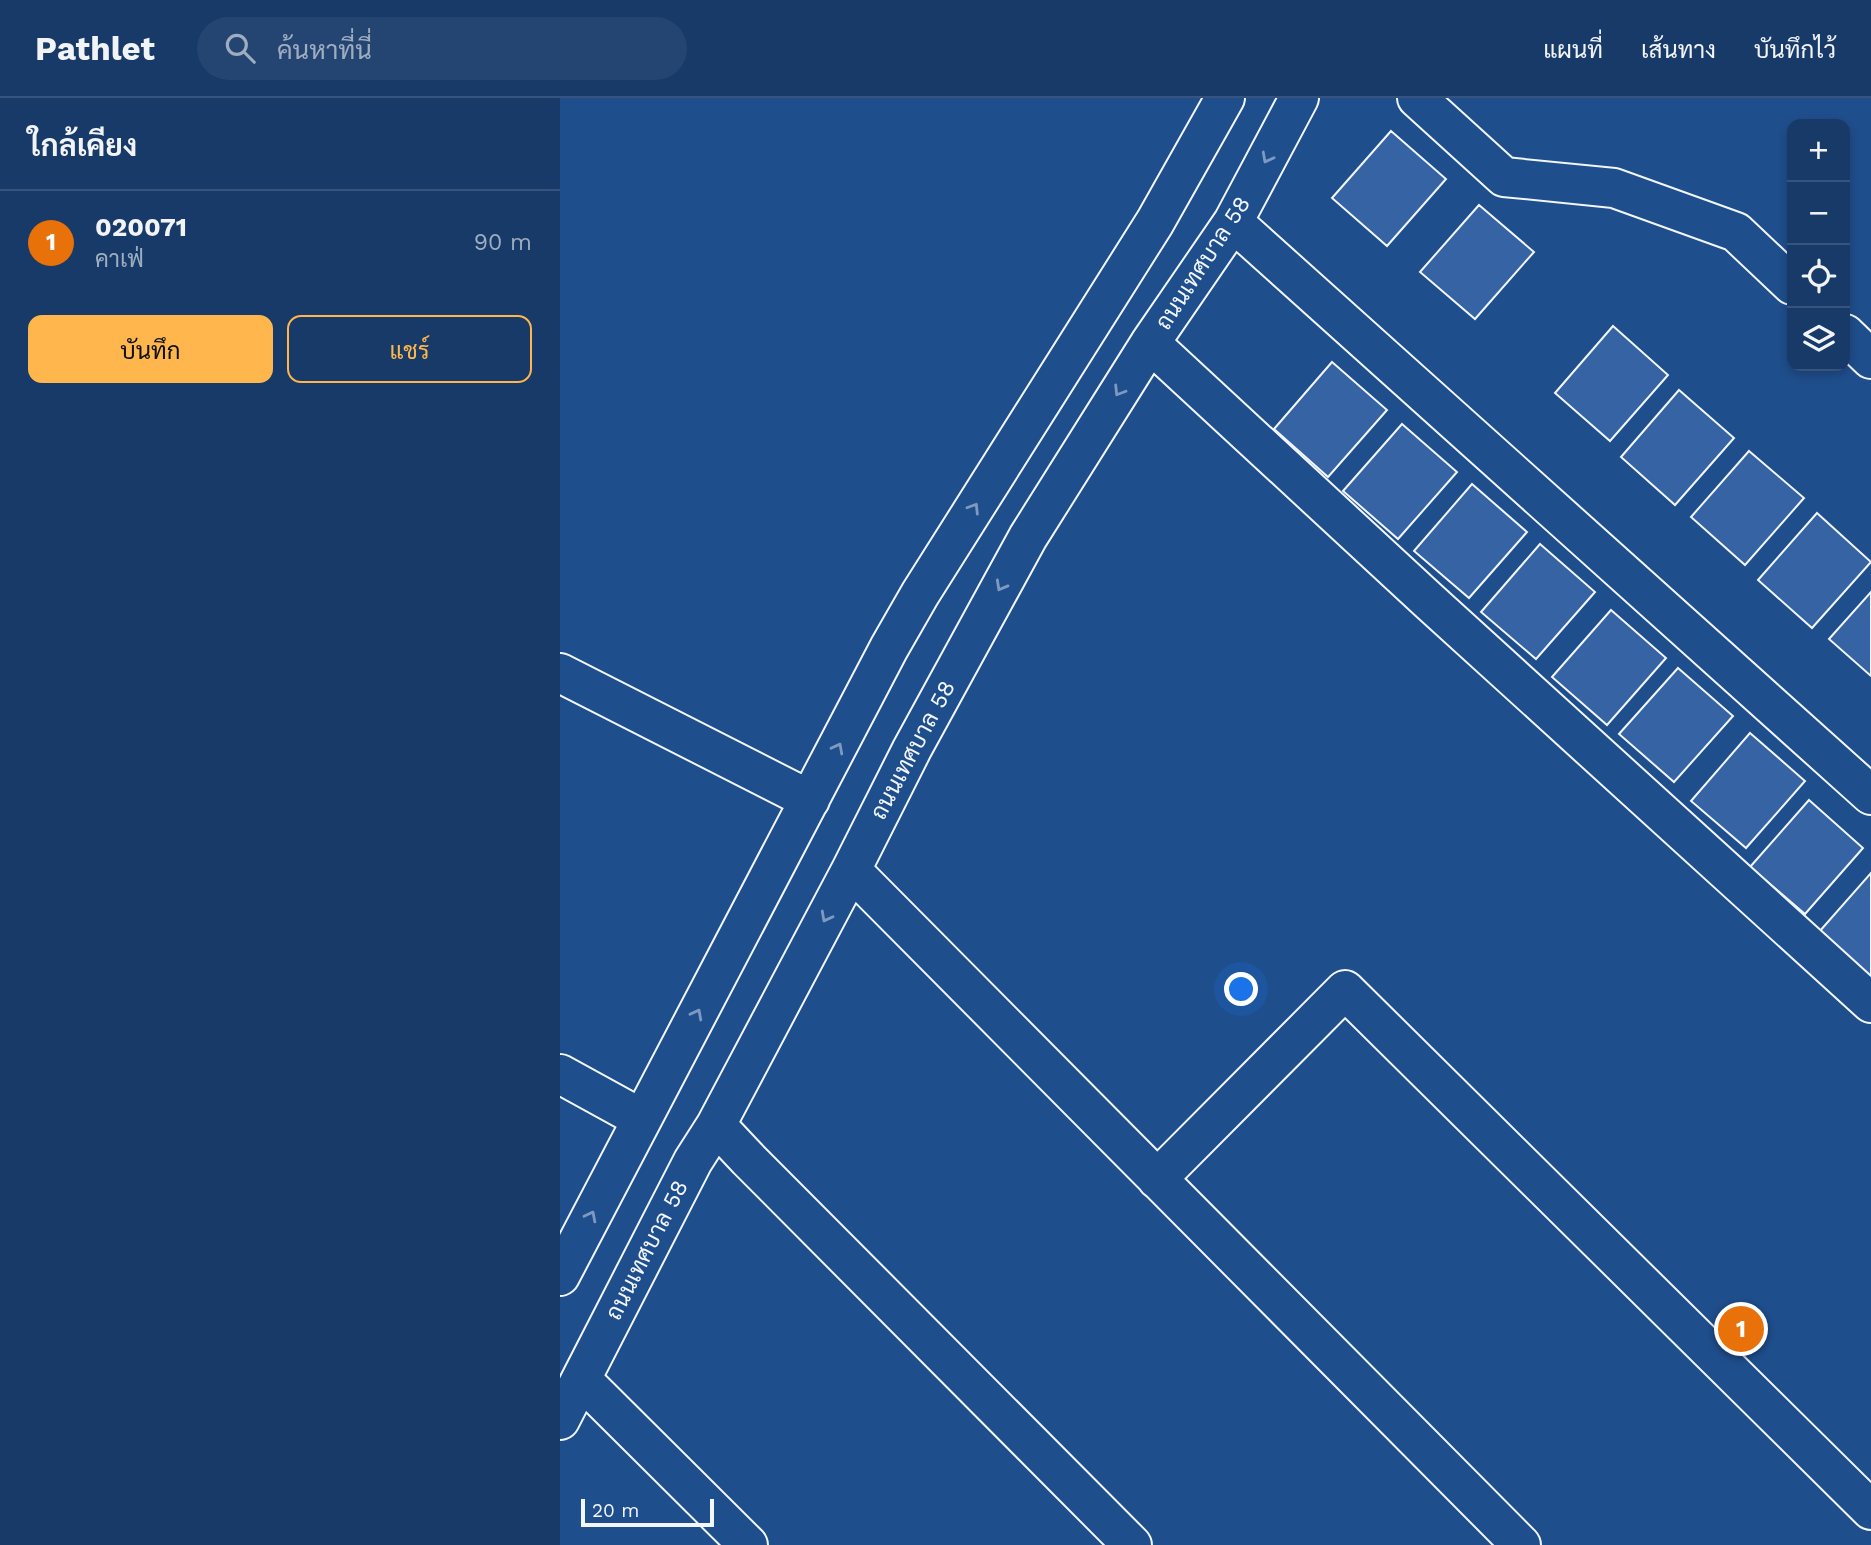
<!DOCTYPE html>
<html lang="th">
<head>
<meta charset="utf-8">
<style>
  body { margin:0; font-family:"Work Sans",Sarabun,sans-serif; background:#244571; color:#f1f3f6 }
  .controls { position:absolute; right:21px; top:21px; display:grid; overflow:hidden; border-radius:14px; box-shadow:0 4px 10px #0003 }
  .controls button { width:63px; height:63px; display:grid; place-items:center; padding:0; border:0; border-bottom:2px solid #36547d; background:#173a69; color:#f1f3f6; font:35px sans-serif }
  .scale { position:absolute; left:21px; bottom:18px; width:133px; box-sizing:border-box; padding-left:7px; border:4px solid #f2f6ff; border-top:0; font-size:19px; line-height:24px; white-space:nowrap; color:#f2f6ff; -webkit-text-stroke:5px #1f4e8c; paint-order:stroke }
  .you { position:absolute; left:682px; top:892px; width:24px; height:24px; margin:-18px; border:5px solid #fff; border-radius:50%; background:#1a73e8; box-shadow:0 0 0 10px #1a73e833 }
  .badge { display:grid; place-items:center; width:46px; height:46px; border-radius:50%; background:#ffb74d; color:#fff; font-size:23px; font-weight:700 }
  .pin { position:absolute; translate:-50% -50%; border:4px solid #fff; box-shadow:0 2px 7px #0006 }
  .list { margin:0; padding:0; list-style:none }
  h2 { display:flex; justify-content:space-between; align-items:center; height:91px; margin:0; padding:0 28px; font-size:30px }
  h2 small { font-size:23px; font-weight:400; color:#9eadc0 }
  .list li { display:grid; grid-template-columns:46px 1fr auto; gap:21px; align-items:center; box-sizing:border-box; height:105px; padding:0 28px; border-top:2px solid #36547d }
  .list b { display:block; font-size:26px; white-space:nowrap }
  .list p { margin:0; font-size:23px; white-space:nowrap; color:#9eadc0 }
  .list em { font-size:23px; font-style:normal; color:#9eadc0 }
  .actions { display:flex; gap:14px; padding:21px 28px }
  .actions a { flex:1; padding:16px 0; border:2px solid #ffb74d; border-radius:14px; text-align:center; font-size:24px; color:#ffb74d }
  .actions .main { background:#ffb74d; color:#111 }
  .icon { flex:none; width:38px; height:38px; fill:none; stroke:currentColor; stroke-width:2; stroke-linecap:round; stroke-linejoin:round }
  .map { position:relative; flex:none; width:1311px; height:1447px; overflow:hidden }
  header { display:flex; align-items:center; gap:42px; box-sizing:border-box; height:98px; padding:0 35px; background:#173a69; border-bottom:2px solid #36547d }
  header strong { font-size:33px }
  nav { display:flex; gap:38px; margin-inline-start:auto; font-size:24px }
  .search { width:490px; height:63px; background:#244571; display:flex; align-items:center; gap:18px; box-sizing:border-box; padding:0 24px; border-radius:38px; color:#9eadc0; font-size:26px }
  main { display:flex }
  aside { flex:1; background:#173a69 }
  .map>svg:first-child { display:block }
  .building { fill:#3563a3; stroke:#f2f6ff; stroke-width:2 }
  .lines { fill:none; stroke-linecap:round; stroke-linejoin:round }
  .minor-casing { stroke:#f2f6ff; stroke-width:42 }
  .minor { stroke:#1f4e8c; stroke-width:38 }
  .oneway { stroke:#7e9ac0 }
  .labels { text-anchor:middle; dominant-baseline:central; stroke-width:5; stroke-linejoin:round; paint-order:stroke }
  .street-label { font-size:23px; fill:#f2f6ff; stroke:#1f4e8c }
</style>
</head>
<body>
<header>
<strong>Pathlet</strong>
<div class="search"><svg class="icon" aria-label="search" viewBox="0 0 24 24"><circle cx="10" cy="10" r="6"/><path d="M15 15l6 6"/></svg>ค้นหาที่นี่</div>
<nav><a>แผนที่</a><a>เส้นทาง</a><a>บันทึกไว้</a></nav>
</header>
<main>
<aside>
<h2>ใกล้เคียง<small></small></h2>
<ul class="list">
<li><span class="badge" style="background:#e8710a">1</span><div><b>020071</b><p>คาเฟ่</p></div><em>90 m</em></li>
</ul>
<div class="actions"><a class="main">บันทึก</a><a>แชร์</a></div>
</aside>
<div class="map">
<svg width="1311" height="1447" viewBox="0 0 1311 1447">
  <rect width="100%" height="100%" fill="#1f4e8c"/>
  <!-- building -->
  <path class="building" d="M831,33L886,81L827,148L772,100Z
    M919,107L974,154L915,221L860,174Z
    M1053,228L1108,277L1050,343L995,295Z
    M772,264L827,312L768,379L714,331Z
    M1119,292L1174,340L1115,407L1061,359Z
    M842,326L897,374L838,441L783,393Z
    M1189,353L1244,400L1185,467L1131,419Z
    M912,386L967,434L909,500L854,453Z
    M1257,415L1311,464L1252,530L1198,482Z
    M980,446L1035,494L976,561L921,514Z
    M1311,494V578L1269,541Z
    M1051,512L1106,560L1047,627L992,579Z
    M1118,570L1173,618L1114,684L1059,636Z
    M1190,635L1245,683L1186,750L1131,703Z
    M1249,702L1303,750L1245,816L1190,769Z
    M1311,775V879L1259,834Z"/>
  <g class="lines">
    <defs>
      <path id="minor" d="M857,0L944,79L1054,90L1176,134L1232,187
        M673,124L1311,697
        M1285,236L1311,261
        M590,245L869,503L1311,905
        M0,575L250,702
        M291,772L961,1447
        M0,976L82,1021
        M156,1027L188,1061L572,1447
        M597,1081L785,892L1311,1412
        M0,1178L329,550L360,496L595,124L665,0
        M21,1281L188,1447
        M0,1322L133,1063L156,1027L291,772L352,651L468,439L590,245L673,124L739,0"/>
    </defs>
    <!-- minor casing -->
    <use href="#minor" class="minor-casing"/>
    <!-- minor -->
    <use href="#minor" class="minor"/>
  </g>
  <!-- one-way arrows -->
  <defs><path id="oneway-chevron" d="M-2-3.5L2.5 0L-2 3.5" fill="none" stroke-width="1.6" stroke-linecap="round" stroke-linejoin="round" transform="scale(1.75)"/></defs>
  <g class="oneway">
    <use href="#oneway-chevron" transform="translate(707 60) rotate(118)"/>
    <use href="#oneway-chevron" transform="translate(559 293) rotate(122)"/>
    <use href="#oneway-chevron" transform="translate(414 410) rotate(-58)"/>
    <use href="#oneway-chevron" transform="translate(441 488) rotate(119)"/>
    <use href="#oneway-chevron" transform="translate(278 650) rotate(-62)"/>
    <use href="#oneway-chevron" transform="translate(266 819) rotate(118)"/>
    <use href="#oneway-chevron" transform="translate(137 916) rotate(-62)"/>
    <use href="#oneway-chevron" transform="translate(31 1118) rotate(-63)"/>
  </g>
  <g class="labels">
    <!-- street labels -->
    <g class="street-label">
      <text transform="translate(643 165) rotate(-57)">ถนนเทศบาล 58</text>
      <text transform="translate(353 652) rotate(-62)">ถนนเทศบาล 58</text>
      <text transform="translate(87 1152) rotate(-63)">ถนนเทศบาล 58</text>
    </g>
  </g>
</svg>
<div class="controls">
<button>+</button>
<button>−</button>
<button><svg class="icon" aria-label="locate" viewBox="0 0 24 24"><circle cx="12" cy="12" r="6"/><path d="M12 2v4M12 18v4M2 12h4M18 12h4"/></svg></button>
<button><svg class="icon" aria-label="layers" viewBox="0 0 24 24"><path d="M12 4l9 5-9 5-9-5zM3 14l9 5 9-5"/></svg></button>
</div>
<div class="scale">20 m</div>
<div class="you"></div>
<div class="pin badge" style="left:1181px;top:1231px;background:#e8710a">1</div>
</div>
</main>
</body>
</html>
